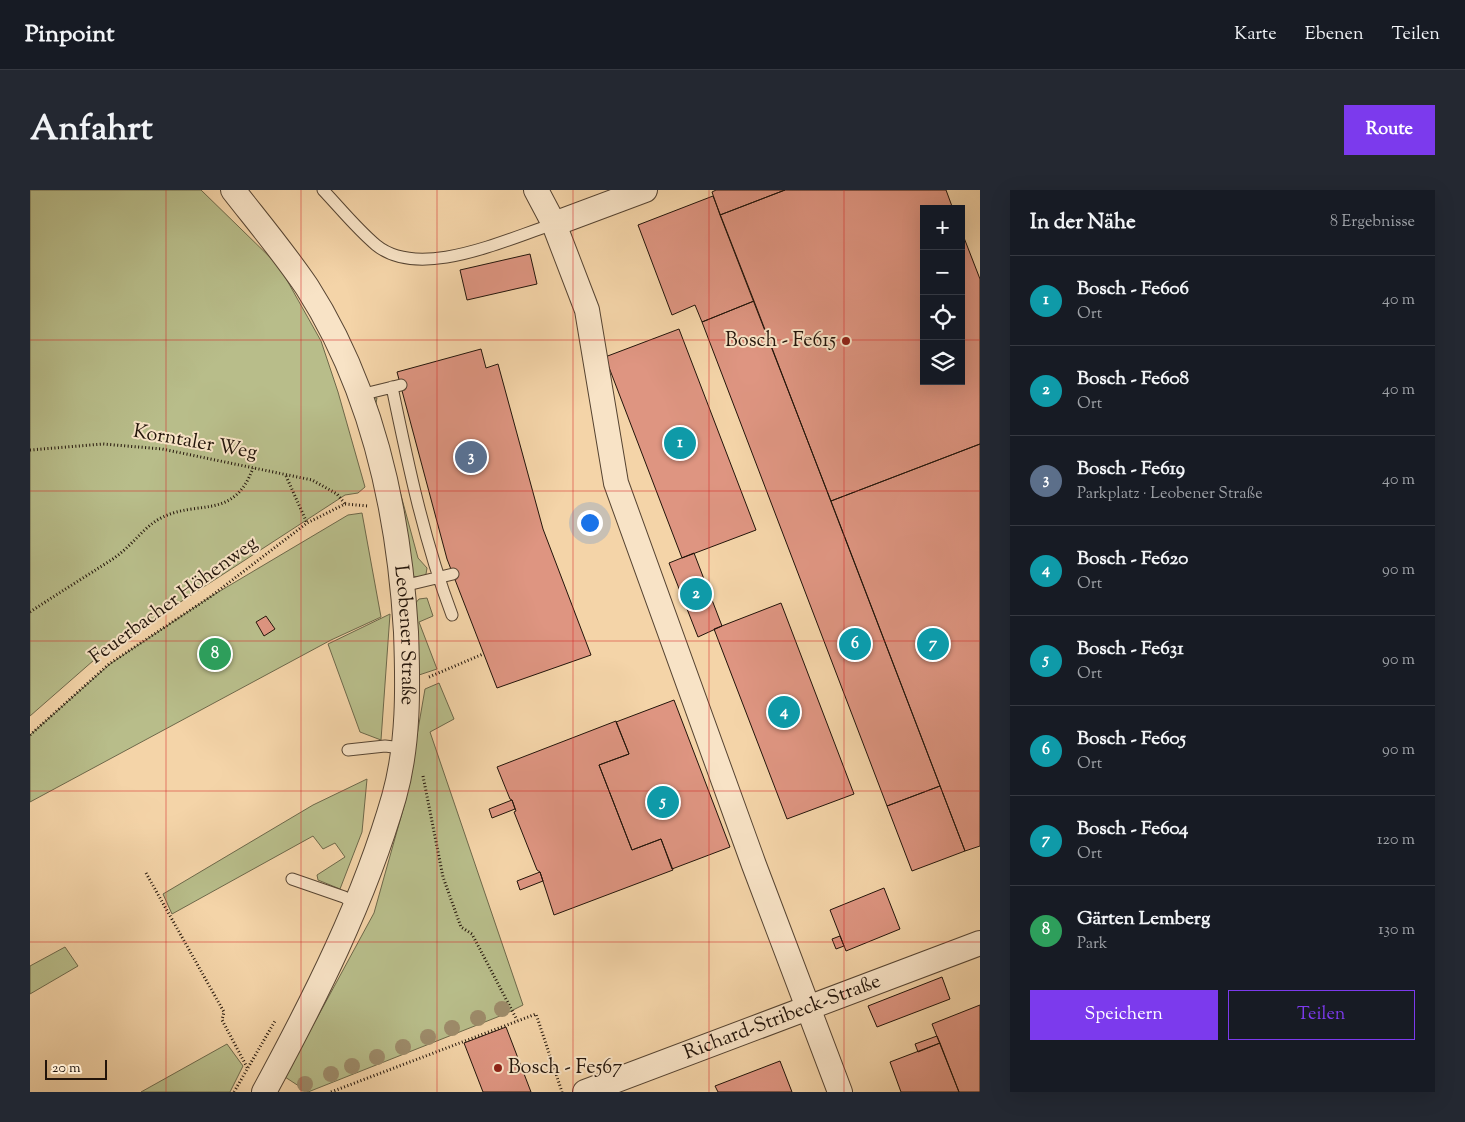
<!DOCTYPE html>
<html lang="de">
<head>
<meta charset="utf-8">
<style>
  body { margin:0; font-family:"Sorts Mill Goudy",serif; background:#242831; color:#f1f3f6 }
  .controls { position:absolute; right:15px; top:15px; display:grid; overflow:hidden; border-radius:0px; box-shadow:0 5px 20px #0002 }
  .controls button { width:45px; height:45px; display:grid; place-items:center; padding:0; border:0; border-bottom:1px solid #363941; background:#171b24; color:#f1f3f6; font:25px sans-serif }
  .scale { position:absolute; left:15px; bottom:12px; width:62px; box-sizing:border-box; padding-left:5px; border:2px solid #22140a; border-top:0; font-size:14px; line-height:18px; white-space:nowrap; color:#22140a; -webkit-text-stroke:4px #f8e3c6; paint-order:stroke }
  .you { position:absolute; left:559px; top:332px; width:18px; height:18px; margin:-12px; border:4px solid #fff; border-radius:50%; background:#1a73e8; box-shadow:0 0 0 8px #1a73e833 }
  .badge { display:grid; place-items:center; width:32px; height:32px; border-radius:50%; background:#7c3aed; color:#fff; font-size:16px; font-weight:700 }
  .pin { position:absolute; translate:-50% -50%; border:2px solid #fff; box-shadow:0 1px 5px #0006 }
  .list { margin:0; padding:0; list-style:none }
  h2 { display:flex; justify-content:space-between; align-items:center; height:65px; margin:0; padding:0 20px; font-size:21px }
  h2 small { font-size:16px; font-weight:400; color:#9ea1a6 }
  .list li { display:grid; grid-template-columns:32px 1fr auto; gap:15px; align-items:center; box-sizing:border-box; height:90px; padding:0 20px; border-top:1px solid #363941 }
  .list b { display:block; font-size:19px; white-space:nowrap }
  .list p { margin:0; font-size:16px; white-space:nowrap; color:#9ea1a6 }
  .list em { font-size:16px; font-style:normal; color:#9ea1a6 }
  .actions { display:flex; gap:10px; padding:15px 20px }
  .actions a { flex:1; padding:11px 0; border:1px solid #7c3aed; border-radius:0px; text-align:center; font-size:18px; color:#7c3aed }
  .actions .main { background:#7c3aed; color:#fff }
  .icon { flex:none; width:28px; height:28px; fill:none; stroke:currentColor; stroke-width:2; stroke-linecap:round; stroke-linejoin:round }
  .map { position:relative; flex:none; width:950px; height:902px; overflow:hidden; border-radius:0px }
  header { display:flex; align-items:center; gap:30px; box-sizing:border-box; height:70px; padding:0 25px; background:#171b24; border-bottom:1px solid #363941 }
  header strong { font-size:24px }
  nav { display:flex; gap:28px; margin-inline-start:auto; font-size:18px }
  .intro { display:flex; align-items:center; justify-content:space-between; box-sizing:border-box; height:120px; padding:0 30px }
  h1 { margin:0; font-size:35px }
  .button { padding:12px 22px; border-radius:0px; background:#7c3aed; color:#fff; font-size:18px; font-weight:700 }
  main { display:flex; gap:30px; padding:0 30px }
  aside { flex:1; background:#171b24; border-radius:0px; box-shadow:0 5px 20px #0002 }
  .map>svg:first-child { display:block }
  .green { fill:#b8bd8a; stroke:#6d684a }
  .building { fill:#de9581; stroke:#22140a }
  .lines { fill:none; stroke-linecap:round; stroke-linejoin:round }
  .lane-casing { stroke:#564432; stroke-width:13 }
  .street-casing { stroke:#564432; stroke-width:26 }
  .path { stroke:#22140a; stroke-width:3; stroke-dasharray:1 2.5; stroke-linecap:butt }
  .lane { stroke:#f8e3c6; stroke-width:11 }
  .street { stroke:#f8e3c6; stroke-width:24 }
  .tree { fill:#9d8b6a }
  .grid { fill:none; stroke:#d62828; stroke-width:1; stroke-opacity:0.55 }
  .poi-dot { fill:#8f2418; stroke:#f8e3c6; stroke-width:2 }
  .labels { text-anchor:middle; dominant-baseline:central; stroke-width:4; stroke-linejoin:round; paint-order:stroke }
  .poi-label { font-size:20px; fill:#22140a; stroke:#f8e3c6; text-anchor:end }
  .street-label { font-size:20px; fill:#22140a; stroke:#f8e3c6 }
</style>
</head>
<body>
<header>
<strong>Pinpoint</strong>
<nav><a>Karte</a><a>Ebenen</a><a>Teilen</a></nav>
</header>
<div class="intro"><h1>Anfahrt</h1><a class="button">Route</a></div>
<main>
<div class="map">
<svg width="950" height="902" viewBox="0 0 950 902">
  <rect width="100%" height="100%" fill="#f4d4a8"/>
  <filter id="stains"><feTurbulence type="fractalNoise" baseFrequency=".004" numOctaves="4"/><feColorMatrix values="0 0 0 0 .2 0 0 0 0 .09 0 0 0 0 .02 0 0 0 .5 -.17"/></filter>
  <radialGradient id="worn" r=".72"><stop offset=".6" stop-color="#630" stop-opacity="0"/><stop offset="1" stop-color="#630" stop-opacity=".3"/></radialGradient>
  <!-- green -->
  <path class="green" d="M0,0H171L249,76L291,151L308,202L335,297L328,303L315,305L72,463L0,526Z
    M341,208H347L346,213L388,368L397,378L396,384L391,388L379,385Z
    M332,323L351,427L301,450L0,612V545L80,474L180,407L318,325Z
    M397,408L403,426L389,432L407,479L386,486L384,415L389,409Z
    M360,424L351,550L330,542L298,454Z
    M409,493L424,529L400,542L493,815L475,824L278,902L255,887L344,723L376,609L395,499Z
    M337,589L332,642L310,699L288,690L287,685L315,667L305,653L293,659L283,646L142,724L133,704L283,615Z
    M35,757L48,776L0,804V776Z
    M197,854L213,876L200,902H111Z"/>
  <!-- building -->
  <path class="building" d="M686,0H755L690,25L682,2Z
    M755,0H916L923,19H894V191H931V40L950,89V254L801,311L690,25Z
    M683,6L724,111L672,132L665,115L642,125L608,35Z
    M500,64L507,94L437,110L430,80Z
    M724,111L910,596L857,616L672,132Z
    M649,139L726,340L652,368L575,167Z
    M451,159L456,178L468,174L513,339L561,465L467,498L417,369L367,182Z
    M950,254V656L935,661L801,311Z
    M664,363L692,436L668,447L639,373Z
    M751,413L824,604L757,629L684,439Z
    M236,426L245,439L234,446L226,432Z
    M644,510L700,657L642,679L631,649L602,660L569,575L599,564L586,532Z
    M586,531L599,564L569,575L602,660L631,649L643,680L524,725L510,682L507,680L484,622L486,621L482,610L480,609L467,577Z
    M910,596L935,661L882,681L857,616Z
    M482,610L485,619L462,628L459,619Z
    M510,682L513,691L490,700L487,691Z
    M854,698L870,739L816,761L800,720Z
    M810,746L814,756L806,759L802,749Z
    M912,787L920,809L847,837L838,816Z
    M950,815V902H929L902,834Z
    M476,837L501,902H453L434,853Z
    M907,846L910,853L888,862L885,854Z
    M910,853L929,902H871L860,872Z
    M750,871L762,902H688L685,896Z"/>
  <g class="lines">
    <defs>
      <path id="lane" d="M293,0C310,18 327,39 346,55C390,91 476,49 524,34
        M362,197C378,274 394,351 422,425
        M330,205L371,195
        M373,396L423,384
        M318,560L355,556L372,558
        M262,689L314,707L327,715"/>
      <g id="street">
        <path id="s1" d="M203,0C228,32 254,63 277,97C343,200 369,322 376,442C378,496 379,554 364,607C334,711 285,808 234,902"/>
        <path d="M506,0L524,34L557,120L586,293L724,675L810,902"/>
        <path d="M524,34L615,0"/>
        <path id="s2" d="M555,902L950,753"/>
      </g>
    </defs>
    <!-- lane casing -->
    <use href="#lane" class="lane-casing"/>
    <!-- street casing -->
    <use href="#street" class="street-casing"/>
    <!-- path -->
    <path class="path" d="M0,260L73,254L132,259L282,290L307,304L315,314
      M256,286L277,333
      M0,422C21,408 42,395 64,381C73,375 84,369 92,362C105,351 114,338 129,329C167,308 203,332 223,278
      M399,487L453,464
      M0,545L79,474L180,407L277,333L315,314L338,316
      M393,586L413,687L431,737L442,744L487,830
      M116,683L194,822L192,830L218,879
      M204,902L245,831
      M301,902L506,824L532,902"/>
    <!-- lane -->
    <use href="#lane" class="lane"/>
    <!-- street -->
    <use href="#street" class="street"/>
  </g>
  <!-- trees -->
  <g class="tree">
    <circle cx="472" cy="819" r="8"/>
    <circle cx="448" cy="828" r="8"/>
    <circle cx="422" cy="838" r="8"/>
    <circle cx="398" cy="847" r="8"/>
    <circle cx="373" cy="857" r="8"/>
    <circle cx="347" cy="867" r="8"/>
    <circle cx="322" cy="876" r="8"/>
    <circle cx="301" cy="884" r="8"/>
    <circle cx="275" cy="894" r="8"/>
  </g>
  <!-- grid -->
  <path class="grid" d="M136,0V902M271,0V902M407,0V902M543,0V902M679,0V902M814,0V902M0,150H894M931,150H950M0,301H950M0,451H950M0,601H950M0,752H950"/>
  <!-- markers -->
  <g class="poi-dot">
    <circle cx="816" cy="151" r="5"/>
    <circle cx="468" cy="878" r="5"/>
  </g>
  <g class="labels">
    <!-- poi labels -->
    <g class="poi-label">
      <text x="806" y="151">Bosch - Fe615</text>
      <text x="478" y="878" text-anchor="start">Bosch - Fe567</text>
    </g>
    <!-- street labels -->
    <g class="street-label">
      <text transform="translate(165 253) rotate(10)">Korntaler Weg</text>
      <text transform="translate(144 411) rotate(-36)">Feuerbacher Höhenweg</text>
      <text stroke="none"><textPath href="#s1" startOffset="488">Leobener Straße</textPath></text>
      <text stroke="none"><textPath href="#s2" startOffset="211">Richard-Stribeck-Straße</textPath></text>
    </g>
  </g>
  <rect width="100%" height="100%" filter="url(#stains)"/>
  <rect width="100%" height="100%" fill="url(#worn)"/>
</svg>
<div class="controls">
<button>+</button>
<button>−</button>
<button><svg class="icon" aria-label="locate" viewBox="0 0 24 24"><circle cx="12" cy="12" r="6"/><path d="M12 2v4M12 18v4M2 12h4M18 12h4"/></svg></button>
<button><svg class="icon" aria-label="layers" viewBox="0 0 24 24"><path d="M12 4l9 5-9 5-9-5zM3 14l9 5 9-5"/></svg></button>
</div>
<div class="scale">20 m</div>
<div class="you"></div>
<div class="pin badge" style="left:650px;top:253px;background:#0f9aa8">1</div>
<div class="pin badge" style="left:666px;top:404px;background:#0f9aa8">2</div>
<div class="pin badge" style="left:441px;top:267px;background:#5c6f8a">3</div>
<div class="pin badge" style="left:754px;top:522px;background:#0f9aa8">4</div>
<div class="pin badge" style="left:633px;top:612px;background:#0f9aa8">5</div>
<div class="pin badge" style="left:825px;top:454px;background:#0f9aa8">6</div>
<div class="pin badge" style="left:903px;top:454px;background:#0f9aa8">7</div>
<div class="pin badge" style="left:185px;top:464px;background:#2e9e5b">8</div>
</div>
<aside>
<h2>In der Nähe<small>8 Ergebnisse</small></h2>
<ul class="list">
<li><span class="badge" style="background:#0f9aa8">1</span><div><b>Bosch - Fe606</b><p>Ort</p></div><em>40 m</em></li>
<li><span class="badge" style="background:#0f9aa8">2</span><div><b>Bosch - Fe608</b><p>Ort</p></div><em>40 m</em></li>
<li><span class="badge" style="background:#5c6f8a">3</span><div><b>Bosch - Fe619</b><p>Parkplatz · Leobener Straße</p></div><em>40 m</em></li>
<li><span class="badge" style="background:#0f9aa8">4</span><div><b>Bosch - Fe620</b><p>Ort</p></div><em>90 m</em></li>
<li><span class="badge" style="background:#0f9aa8">5</span><div><b>Bosch - Fe631</b><p>Ort</p></div><em>90 m</em></li>
<li><span class="badge" style="background:#0f9aa8">6</span><div><b>Bosch - Fe605</b><p>Ort</p></div><em>90 m</em></li>
<li><span class="badge" style="background:#0f9aa8">7</span><div><b>Bosch - Fe604</b><p>Ort</p></div><em>120 m</em></li>
<li><span class="badge" style="background:#2e9e5b">8</span><div><b>Gärten Lemberg</b><p>Park</p></div><em>130 m</em></li>
</ul>
<div class="actions"><a class="main">Speichern</a><a>Teilen</a></div>
</aside>
</main>
</body>
</html>
